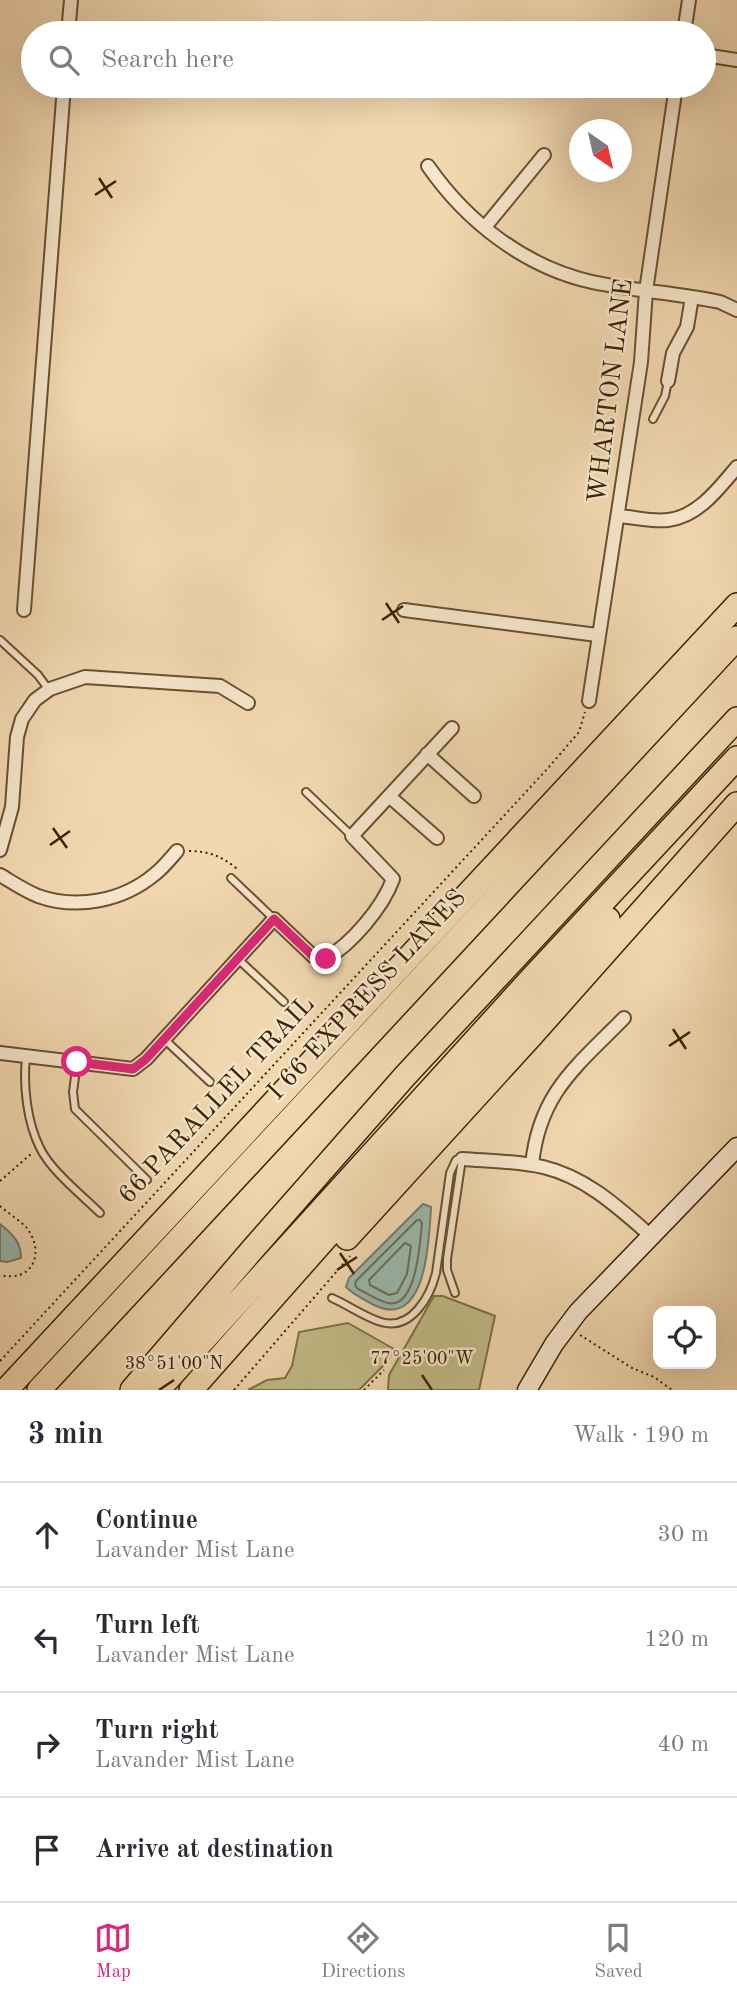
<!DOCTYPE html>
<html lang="en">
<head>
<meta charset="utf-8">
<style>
  body { margin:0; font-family:"Old Standard TT",serif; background:#f2f2f3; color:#2b2b33 }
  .controls { position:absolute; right:21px; bottom:21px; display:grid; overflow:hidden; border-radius:14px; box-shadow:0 7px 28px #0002 }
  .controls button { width:63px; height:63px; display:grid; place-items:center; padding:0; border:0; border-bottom:2px solid #e1e1e2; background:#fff; color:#2b2b33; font:35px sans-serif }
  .compass { position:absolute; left:569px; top:119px; width:63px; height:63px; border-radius:50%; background:#fff; box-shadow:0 7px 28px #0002; rotate:146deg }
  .stop { position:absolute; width:21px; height:21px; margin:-16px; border:5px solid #db2777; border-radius:50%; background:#fff }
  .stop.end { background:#db2777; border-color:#fff; box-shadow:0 2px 7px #0008 }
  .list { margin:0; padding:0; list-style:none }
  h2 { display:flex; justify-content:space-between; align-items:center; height:91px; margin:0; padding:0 28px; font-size:30px }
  h2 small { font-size:23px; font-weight:400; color:#7c7c81 }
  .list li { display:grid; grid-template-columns:46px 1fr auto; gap:21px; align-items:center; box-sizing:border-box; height:105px; padding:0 28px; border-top:2px solid #e1e1e2 }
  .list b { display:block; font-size:26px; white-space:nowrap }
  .list p { margin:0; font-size:23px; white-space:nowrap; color:#7c7c81 }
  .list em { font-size:23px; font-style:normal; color:#7c7c81 }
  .icon { flex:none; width:38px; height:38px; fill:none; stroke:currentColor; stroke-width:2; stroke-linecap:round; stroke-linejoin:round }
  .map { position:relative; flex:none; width:737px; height:1390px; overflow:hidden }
  .search { position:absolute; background:#fff; box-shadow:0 7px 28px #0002; left:21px; right:21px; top:21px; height:77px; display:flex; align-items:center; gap:18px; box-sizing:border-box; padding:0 24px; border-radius:38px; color:#7c7c81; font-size:26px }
  .sheet { height:511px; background:#fff }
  nav { display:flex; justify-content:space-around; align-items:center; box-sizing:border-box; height:98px; border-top:2px solid #e1e1e2; background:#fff; font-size:19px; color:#7c7c81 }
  nav a { display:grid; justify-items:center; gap:4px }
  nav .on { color:#db2777 }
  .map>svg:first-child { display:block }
  .green { fill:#c1bc87; stroke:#7e7044; stroke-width:2 }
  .water { fill:#9bb9af; stroke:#747d6a; stroke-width:2 }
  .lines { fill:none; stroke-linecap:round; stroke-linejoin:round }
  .shore { stroke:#6a6e58; stroke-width:2 }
  .lane-casing { stroke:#68512e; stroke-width:10 }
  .street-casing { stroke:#68512e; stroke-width:16 }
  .secondary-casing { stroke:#3a2402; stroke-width:21 }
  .highway-casing { stroke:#3a2402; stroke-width:26 }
  .path { stroke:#3a2402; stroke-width:2; stroke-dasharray:2 3.5; stroke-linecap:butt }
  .lane { stroke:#f7e6cc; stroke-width:6 }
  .street { stroke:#f7e6cc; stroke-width:12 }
  .secondary { stroke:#f7e6cc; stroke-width:18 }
  .highway { stroke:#f2d8b1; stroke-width:23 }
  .route { stroke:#db2777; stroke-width:9 }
  .ticks { fill:none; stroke:#3a2402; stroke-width:2.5 }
  .labels { text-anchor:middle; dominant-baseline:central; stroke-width:5; stroke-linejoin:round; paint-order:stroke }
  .street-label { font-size:26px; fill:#3a2402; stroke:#f7e6cc }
  .ticks-label { font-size:18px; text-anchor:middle; fill:#3a2402; stroke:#f7e6cc; stroke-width:5; stroke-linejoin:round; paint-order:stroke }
</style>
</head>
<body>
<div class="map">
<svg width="737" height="1390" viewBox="0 0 737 1390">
  <rect width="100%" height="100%" fill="#f2d8b1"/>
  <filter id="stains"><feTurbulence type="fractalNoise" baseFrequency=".00286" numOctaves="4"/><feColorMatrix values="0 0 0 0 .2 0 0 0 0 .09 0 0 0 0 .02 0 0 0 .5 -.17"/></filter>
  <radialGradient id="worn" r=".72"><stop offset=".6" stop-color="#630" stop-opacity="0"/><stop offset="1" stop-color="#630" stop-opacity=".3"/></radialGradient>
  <!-- green -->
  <path class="green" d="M434,1296H443L495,1316L479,1390H388L389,1375Z
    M348,1323L394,1349L385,1364L359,1390H248L267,1380L285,1378L292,1366L299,1332Z"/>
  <!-- water -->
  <path class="water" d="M423,1204L431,1207C429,1239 427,1331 374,1305C363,1299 354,1295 346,1287L349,1278Z
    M0,1224C12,1234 21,1241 21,1258L7,1262L0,1261Z"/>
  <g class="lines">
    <!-- shore -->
    <path class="shore" d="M417,1220H420L422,1223C420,1241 417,1309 388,1303C378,1301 367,1293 358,1289L355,1285L356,1281Z
      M405,1243L411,1246L407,1274L397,1293L389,1295L370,1285L369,1280Z"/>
    <defs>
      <path id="lane" d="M653,419L665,396L668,381
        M0,640L38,675L49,690
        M306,792L352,836
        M231,878L274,919
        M238,959L284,1002
        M164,1039L210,1082
        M26,1057C23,1086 27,1122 40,1148C51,1171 82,1195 100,1213
        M77,1062L73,1092L75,1109L147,1180
        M455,1293L447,1270V1259L462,1159
        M332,1298C348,1305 365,1317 381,1322C411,1331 430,1297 436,1273L450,1173L456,1160L462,1159"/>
      <path id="street" d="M68,33L71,0
        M684,33L689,0
        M704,55L737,60
        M428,166C467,222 525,267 592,282C634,291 678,293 720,302L737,310
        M485,227L544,155
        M668,381L673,353L687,327L692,297
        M618,516C634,517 652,522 668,520C698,517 719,488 737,467
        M24,610L64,86
        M404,610L597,635
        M589,701L641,362L646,291L676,86
        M427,754L474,796
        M389,796L437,838
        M0,850L12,807L17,737L22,719L35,700L50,689L85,677L220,686L248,703
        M0,875C12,882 25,891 38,896C77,910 123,901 155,874C163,868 170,859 177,851
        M0,1053L133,1069L146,1059L274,919L313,956L325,959C351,945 383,907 393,879L352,836L452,728
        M462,1159C489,1161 517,1161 543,1167C586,1177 619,1208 651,1236
        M532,1165C539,1093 577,1066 624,1018"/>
      <path id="secondary" d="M527,1390L554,1344L578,1312L737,1147"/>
      <path id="highway" d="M347,1238L531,1036L737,804
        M6,1390L737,605
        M39,1390L737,638
        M132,1390L252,1250L405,1076L737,719
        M158,1390L531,979L737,758
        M191,1390L608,919"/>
    </defs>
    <!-- lane casing -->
    <use href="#lane" class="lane-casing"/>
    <!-- street casing -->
    <use href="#street" class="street-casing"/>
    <!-- secondary casing -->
    <use href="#secondary" class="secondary-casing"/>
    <!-- highway casing -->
    <use href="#highway" class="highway-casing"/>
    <!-- path -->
    <path class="path" d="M189,851C208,851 221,856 236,868L235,870
      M0,1181L31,1154
      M0,1206C8,1213 19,1220 26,1227C46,1252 33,1283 0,1275
      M580,1335L632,1368L654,1377L672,1390
      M0,1361L549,767L579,732L585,712
      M234,1390L350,1256
      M364,1390L384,1370"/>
    <!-- lane -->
    <use href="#lane" class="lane"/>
    <!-- street -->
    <use href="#street" class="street"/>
    <!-- secondary -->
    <use href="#secondary" class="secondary"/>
    <!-- highway -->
    <use href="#highway" class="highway"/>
  </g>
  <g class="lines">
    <!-- route -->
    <path class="route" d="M77,1062L133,1069L146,1059L274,919L313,956L326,959"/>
  </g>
  <!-- ticks -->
  <path class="ticks" d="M99,178L112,198M95,195L116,181M386,603L399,623M382,620L403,606M53,828L67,848M50,845L70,831M673,1029L686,1049M669,1046L690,1032M340,1253L354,1274M337,1270L357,1257M422,1375L432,1390M159,1390L174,1380"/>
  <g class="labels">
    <!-- street labels -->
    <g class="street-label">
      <text transform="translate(611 391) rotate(-83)">WHARTON LANE</text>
      <text transform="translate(367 995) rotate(-47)">I 66 EXPRESS LANES</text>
      <text transform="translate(217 1100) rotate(-47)">66 PARALLEL TRAIL</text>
    </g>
  </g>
  <g class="ticks-label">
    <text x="422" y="1364">77°25'00"W</text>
    <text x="174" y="1369">38°51'00"N</text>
  </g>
  <rect width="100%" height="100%" filter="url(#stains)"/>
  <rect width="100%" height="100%" fill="url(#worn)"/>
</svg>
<div class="controls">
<button><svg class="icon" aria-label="locate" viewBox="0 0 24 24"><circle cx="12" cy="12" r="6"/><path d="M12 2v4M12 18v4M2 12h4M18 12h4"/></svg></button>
</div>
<svg class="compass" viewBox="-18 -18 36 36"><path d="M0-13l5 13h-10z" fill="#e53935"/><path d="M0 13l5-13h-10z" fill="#7c7c81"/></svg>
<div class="stop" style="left:77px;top:1062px"></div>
<div class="stop end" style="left:326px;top:959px"></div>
<div class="search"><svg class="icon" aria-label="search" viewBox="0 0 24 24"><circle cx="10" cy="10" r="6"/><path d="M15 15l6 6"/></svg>Search here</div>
</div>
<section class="sheet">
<h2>3 min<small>Walk · 190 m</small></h2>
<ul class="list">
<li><svg class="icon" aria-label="ahead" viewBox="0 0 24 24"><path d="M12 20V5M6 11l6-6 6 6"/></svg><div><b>Continue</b><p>Lavander Mist Lane</p></div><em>30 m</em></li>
<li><svg class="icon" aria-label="left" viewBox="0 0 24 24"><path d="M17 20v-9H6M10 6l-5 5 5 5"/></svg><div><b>Turn left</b><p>Lavander Mist Lane</p></div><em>120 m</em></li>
<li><svg class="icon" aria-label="right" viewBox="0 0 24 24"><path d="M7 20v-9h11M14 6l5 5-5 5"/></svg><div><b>Turn right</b><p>Lavander Mist Lane</p></div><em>40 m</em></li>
<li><svg class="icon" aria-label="arrive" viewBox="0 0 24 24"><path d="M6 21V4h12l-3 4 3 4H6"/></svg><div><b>Arrive at destination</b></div></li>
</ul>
</section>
<nav>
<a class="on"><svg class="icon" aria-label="map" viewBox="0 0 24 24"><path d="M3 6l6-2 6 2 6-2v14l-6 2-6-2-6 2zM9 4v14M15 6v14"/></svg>Map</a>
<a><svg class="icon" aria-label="directions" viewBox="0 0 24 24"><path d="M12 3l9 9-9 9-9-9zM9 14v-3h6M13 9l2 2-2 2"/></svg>Directions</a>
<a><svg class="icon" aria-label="saved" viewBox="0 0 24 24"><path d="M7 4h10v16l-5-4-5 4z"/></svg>Saved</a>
</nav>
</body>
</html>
